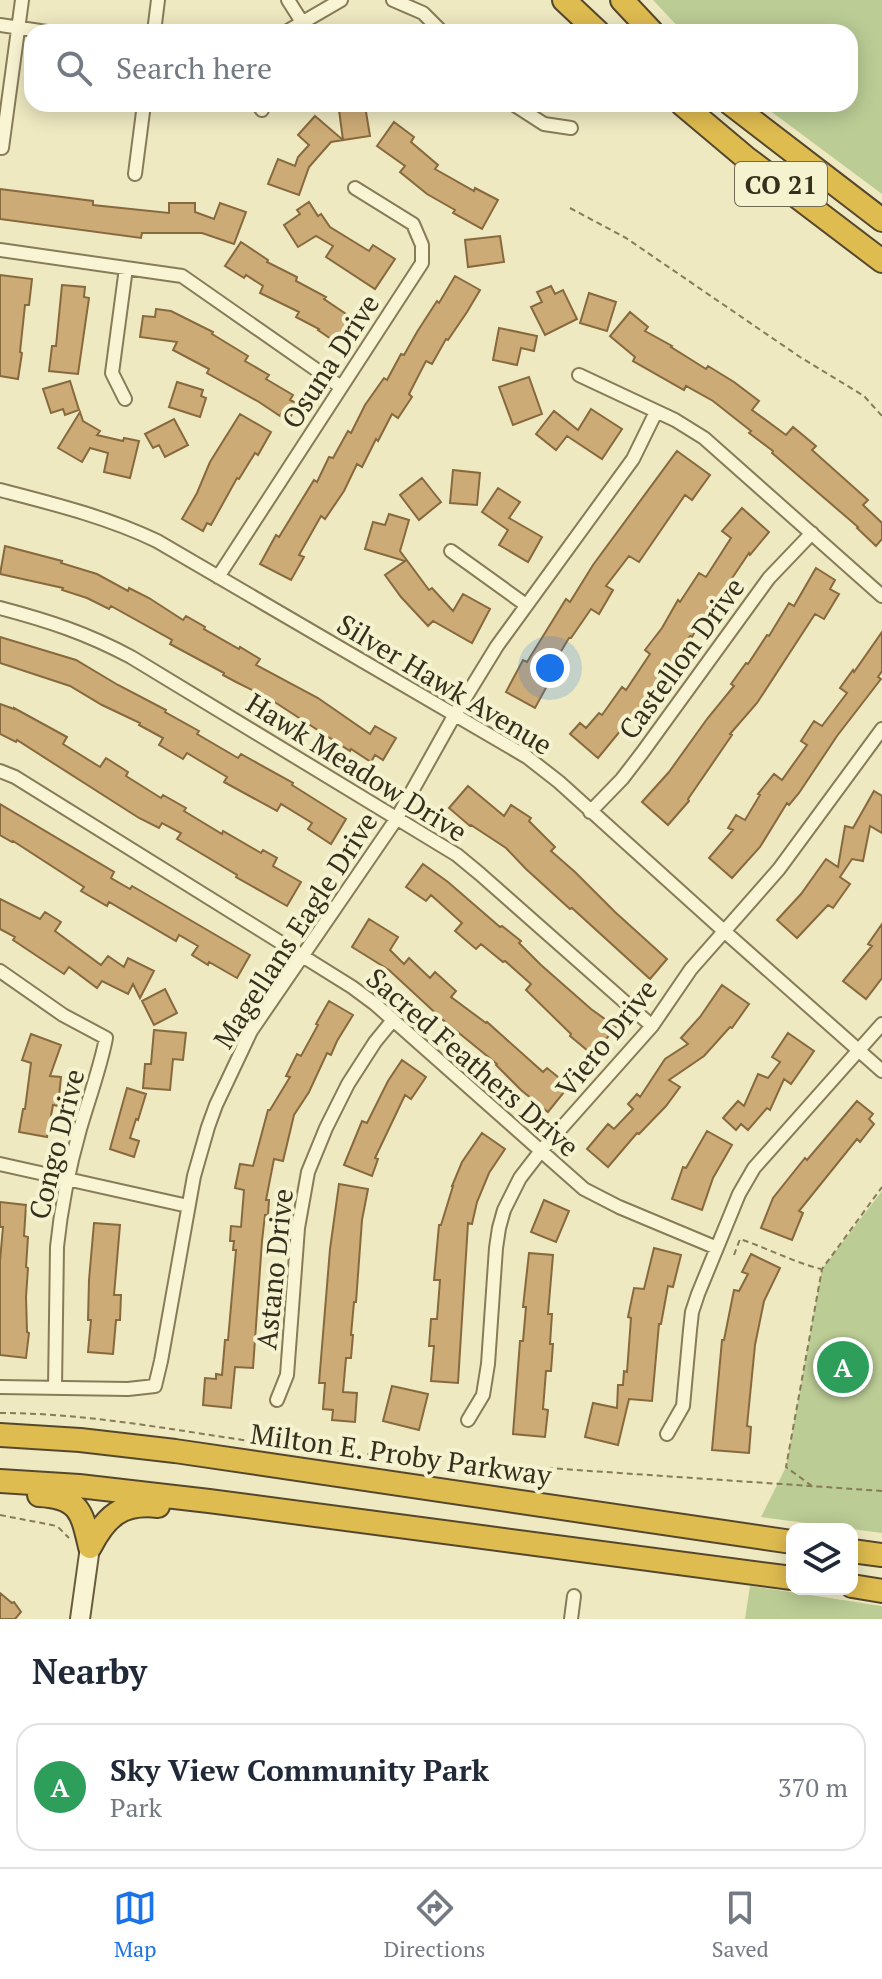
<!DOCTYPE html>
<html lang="en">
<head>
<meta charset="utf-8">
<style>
  body { margin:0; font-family:"PT Serif",serif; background:#f6f6f7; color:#1f2937 }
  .controls { position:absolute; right:24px; bottom:24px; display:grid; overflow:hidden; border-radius:16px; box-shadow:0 4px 20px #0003 }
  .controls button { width:72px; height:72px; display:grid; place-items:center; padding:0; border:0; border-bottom:2px solid #e0e1e3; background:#fff; color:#1f2937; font:40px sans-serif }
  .you { position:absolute; left:550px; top:668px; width:28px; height:28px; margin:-20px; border:6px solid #fff; border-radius:50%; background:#1a73e8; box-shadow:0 0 0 12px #1a73e833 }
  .badge { display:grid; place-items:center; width:52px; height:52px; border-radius:50%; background:#1a73e8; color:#fff; font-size:26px; font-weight:700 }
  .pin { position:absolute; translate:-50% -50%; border:4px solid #fff; box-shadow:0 2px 8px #0006 }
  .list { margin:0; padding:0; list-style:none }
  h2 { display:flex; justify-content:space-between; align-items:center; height:104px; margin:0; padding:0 32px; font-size:34px }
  h2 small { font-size:26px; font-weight:400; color:#747a83 }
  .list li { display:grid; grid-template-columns:52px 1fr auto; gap:24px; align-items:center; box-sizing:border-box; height:128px; margin:0 16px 16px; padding:0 16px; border:2px solid #e0e1e3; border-radius:24px }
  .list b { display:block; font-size:30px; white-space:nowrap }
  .list p { margin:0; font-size:26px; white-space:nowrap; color:#747a83 }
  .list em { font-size:26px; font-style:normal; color:#747a83 }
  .icon { flex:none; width:44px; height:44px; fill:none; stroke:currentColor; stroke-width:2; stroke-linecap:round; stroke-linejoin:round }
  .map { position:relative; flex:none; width:882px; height:1619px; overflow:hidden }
  .search { position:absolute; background:#fff; box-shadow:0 4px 20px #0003; left:24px; right:24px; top:24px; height:88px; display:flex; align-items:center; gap:20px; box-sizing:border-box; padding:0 28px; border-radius:24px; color:#747a83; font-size:30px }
  .sheet { height:248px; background:#fff }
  nav { display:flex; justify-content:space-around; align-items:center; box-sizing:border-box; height:112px; border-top:2px solid #e0e1e3; background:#fff; font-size:22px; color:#747a83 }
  nav a { display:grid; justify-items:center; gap:4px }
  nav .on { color:#1a73e8 }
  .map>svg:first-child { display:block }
  .green { fill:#bbcc95 }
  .building { fill:#cdab76; stroke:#87693e; stroke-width:2 }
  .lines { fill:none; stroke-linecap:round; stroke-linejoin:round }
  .street-casing { stroke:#877b58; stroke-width:16 }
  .secondary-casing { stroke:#695b3c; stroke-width:22 }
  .highway-casing { stroke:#55472d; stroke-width:26 }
  .path { stroke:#877b58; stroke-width:2; stroke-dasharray:6 4; stroke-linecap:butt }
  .street { stroke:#f9f5d4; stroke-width:12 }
  .secondary { stroke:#f9f5d4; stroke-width:18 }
  .highway { stroke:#dfbc50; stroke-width:22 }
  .labels { text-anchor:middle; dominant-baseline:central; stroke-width:8; stroke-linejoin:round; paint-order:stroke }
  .shield { fill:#f5f2d0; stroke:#706a53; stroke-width:2 }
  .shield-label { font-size:26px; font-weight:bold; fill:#372f1d }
  .street-label { font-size:28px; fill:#372f1d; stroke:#f5f2d0 }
</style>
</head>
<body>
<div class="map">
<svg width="882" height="1619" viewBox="0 0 882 1619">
  <rect width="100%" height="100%" fill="#eee9c1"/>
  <!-- green -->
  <path class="green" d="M653,0H882V194L761,104H850V32H683Z
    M882,1191V1533L761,1517L786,1467L822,1269Z
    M750,1586L882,1606V1619H745Z"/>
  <!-- building -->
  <path class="building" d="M365,106L370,136L343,140L339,110Z
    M315,116L343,140L331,142L309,167L299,195L268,184L278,159L295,166L298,157L309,145L298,135Z
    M394,122L414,137L411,142L438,165L435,169L474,191L475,188L498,200L482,229L453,213L455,210L427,194L400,172L405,166L377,146Z
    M0,189L93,201V205L169,213V203H195V212L214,219L220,203L246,212L234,244L202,233H142L141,238L0,219Z
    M309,202L318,216L321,214L330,227L369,251L373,245L395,259L375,289L326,257L333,246L316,236L298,247L284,225L300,214L297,210Z
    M500,236L504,262L468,267L465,240Z
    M241,242L268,260L267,262L297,277L296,281L326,297L324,299L355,320L342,341L334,335L331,339L318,330L319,329L296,317L299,312L260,293L263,286L246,275L244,278L225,266Z
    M0,275L32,279L29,305H25L20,352L22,353L18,379L0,376Z
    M455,276L480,290L467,312L448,340L446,339L432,364L426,361L409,394L412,397L398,418L392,414L378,441L376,439L362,467L357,464L344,491L325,519L321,516L299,555L304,557L291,580L260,564L276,535L279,537L314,480L317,482L329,457L333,458L348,431L351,433L365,405L384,378L387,380L401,354L404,355L417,332L437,301L439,303Z
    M62,285L85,287L84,297L89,298L78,374L49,371L52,346H56Z
    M551,286L555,294L563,290L577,319L545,335L531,307L542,302L537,292Z
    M589,293L616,302L607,331L580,323Z
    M156,309L171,311L213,332L212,334L248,356L245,361L269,375L266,379L293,395L290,400L298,404L289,419L281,414L280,416L259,402L207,373L209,369L173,350L177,342L140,337L143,316L155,317Z
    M630,312L648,327L645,331L672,346L671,347L706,369L708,366L734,382L759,401L752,410L786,435L793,427L816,446L812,450L868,500L863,505L882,523V539L876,546L857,528L858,527L772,453L773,451L749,433L751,431L713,401L686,386L684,390L633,361L635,357L610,336Z
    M499,328L537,336L534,351L521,348L517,365L493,360Z
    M529,377L542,414L513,425L499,387Z
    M70,381L79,410L65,415L63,409L51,413L43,389Z
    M177,382L203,390L201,396L206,398L200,417L169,407Z
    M591,409L622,429L602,459L567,436L556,450L536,434L554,411L578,430Z
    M80,412L83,421L100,431L97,435L123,441L124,438L139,441L130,478L104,472L108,453L90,448L82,462L58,448Z
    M240,414L271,432L258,455L255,453L239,479L237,478L211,525L207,523L203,531L182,519L197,493L210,462Z
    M174,419L188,445L165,457L159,445L153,448L145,434Z
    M677,451L710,475L692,500L685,495L639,562L629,556L606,586L613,590L599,614L591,609L571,638H569L548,673L553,675L535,708L506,692L523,660L527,662L566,599L570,602L593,565Z
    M453,470L480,473L477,505L450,503Z
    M422,478L441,502L419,520L400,495Z
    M498,488L520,502L509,518L542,537L528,562L499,545L508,530L482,512Z
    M742,508L769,532L750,555L749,553L710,611L708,609L692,637L690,636L649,696L598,758L570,734L580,723L586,728L599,713L602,715L622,687L626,690L650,654L645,650L662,628L678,600L680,602L699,573L706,577L731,538L722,531Z
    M389,514L409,520L400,551L429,590L432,588L453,611L463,594L490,609L472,643L433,621L428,626L401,597L385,575L405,561L365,549L373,522L385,525Z
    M5,546L62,561L61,563L97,574L128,591L129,588L149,598L183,620L186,616L205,627L204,629L239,649L240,647L260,659L256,665L318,698L370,734L375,726L396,738L383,760L375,755L371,762L351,749L350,751L270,699L236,682L223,675L224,673L170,644L172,640L111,606L109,609L87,598L62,590L63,588L0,574Z
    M816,568L835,580L830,589L839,594L824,619L815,614L757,703L730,734L732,735L688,799L689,801L668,825L642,802L669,772L707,719L734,686L731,684L746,663L748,664L767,635L769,636L789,603L794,606Z
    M882,632V671L878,677L881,679L837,736L799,793L789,805L787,803L760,847L732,878L709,858L733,830L728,828L736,815L745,820L760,795L758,794L774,774L782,780L807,745L801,741L814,721L822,726L847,693L840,688L853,670L854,672Z
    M0,637L76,660L118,685L166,710L165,712L199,731L197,734L238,758L241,754L293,783L292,785L346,819L331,844L308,829L312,823L281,804L277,811L224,782L227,777L187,753L183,759L159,745L163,738L139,725L140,723L102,705L70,686L0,663Z
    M0,704L14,709V708L67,737L63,744L100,767L106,758L128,772L126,776L161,798L163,795L186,808L184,811L222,834L223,831L261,853L263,850L277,858L273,866L301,882L287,906L236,877L237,875L177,839L181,833L162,823L159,828L139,818L17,740L16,742L0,734Z
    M468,786L504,816L511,805L531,818L529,821L555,847L551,851L575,872L615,912L667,959L650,979L572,908L570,909L526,869L506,848L471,825L470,826L449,808Z
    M874,791L882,796V833L870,826L863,861L852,859L840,877L850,884L833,908L828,905L797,938L777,920L801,894L826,859L838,867L845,826L853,828Z
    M0,804L114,872L111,878L130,889L132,886L250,955L237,978L209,962L208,965L192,955L198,946L179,935L176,941L109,902L107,906L81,891L84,887L13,841L12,842L0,835Z
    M423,864L448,882L500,927L502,926L521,941L519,943L541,965L591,1009L616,1027L593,1055L570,1036L571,1034L526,990L531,984L505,961L503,962L481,944L476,949L455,931L462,923L431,895L426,901L406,887Z
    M0,899L40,919L45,912L61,922L55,931L101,965L108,956L124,967L128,958L154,971L140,998L133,984L128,994L102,981L97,988L69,967L64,974L13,940L15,937L0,929Z
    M369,919L398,937L390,950L404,964L409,958L430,978L435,972L456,991L451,997L486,1023L487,1022L543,1072L547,1068L569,1086L548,1112L521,1090L496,1065L497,1064L443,1020L389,970L352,947Z
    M882,924V978L866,999L843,981L872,946L868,944Z
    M722,985L749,1004L732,1028L730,1027L704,1056L669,1080L680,1087L666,1106L639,1134L637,1133L608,1167L587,1149L608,1124L614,1129L633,1109L628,1104L637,1094L640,1097L665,1059L688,1044L681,1038L700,1017Z
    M165,989L177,1013L154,1025L142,1001Z
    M329,1001L353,1015L337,1041L331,1055L327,1053L309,1092L294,1115L283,1161L274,1159L266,1200H269L268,1215H265L262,1241L253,1368L235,1367L231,1408L203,1405L205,1378L216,1379V1374L222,1375L225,1340H228L236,1250H233L234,1241H230L231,1226L241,1227L244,1190L235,1188L240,1164L253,1166L268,1110H270L290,1077L286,1076L297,1054L301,1056L318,1025L316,1024Z
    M154,1030L186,1033L183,1060L173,1059L170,1090L143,1088L145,1064H151Z
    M788,1033L814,1051L791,1084L784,1079L770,1110L767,1108L748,1130L741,1124L736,1130L723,1118L738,1101L744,1106L758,1074L768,1078L780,1062L772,1057Z
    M31,1034L61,1045L50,1076L61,1077L58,1106L53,1105L47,1137L19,1132L23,1109H25L31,1063L22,1060Z
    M402,1060L426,1077L411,1099L405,1095L375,1158L378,1159L372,1176L344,1165L362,1121L367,1123L388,1081Z
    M127,1088L146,1094L138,1120L136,1119L130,1138L139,1141L134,1157L110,1149Z
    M857,1101L873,1114L869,1119L874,1124L860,1142L857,1139L799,1211L803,1213L792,1240L761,1228L773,1198L805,1158L807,1160Z
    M707,1131L732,1145L713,1178L702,1210L672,1199L683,1167L686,1168Z
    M482,1133L505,1149L489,1173L477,1202L472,1224L468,1223L458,1383L431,1381L434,1346H429L431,1319H437L440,1280H434L439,1225H441L453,1186H452L462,1162Z
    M339,1184L368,1189L362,1220L356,1302H354L351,1335H353L351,1358H346L343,1392L357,1393L355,1422L332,1420L333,1410L323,1409L325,1383H319L330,1249Z
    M544,1200L569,1211L556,1242L531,1232Z
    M0,1202L26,1205L24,1236L28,1237L26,1267L28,1268L26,1297L27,1332L29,1333L26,1358L0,1355V1261L3,1227H0Z
    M94,1223L120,1225L114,1295H121L120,1320H116L113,1354L88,1352L91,1320H88L89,1280Z
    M654,1248L681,1255L673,1287L668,1286L661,1324H659L652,1401L629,1399L618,1445L585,1437L593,1403L617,1408L618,1385H623L624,1371L627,1372L631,1318L628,1317L634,1288L644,1289Z
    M529,1253L553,1255L548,1314H552L550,1344H553L551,1371H546L543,1409L548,1410L545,1437L513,1434L520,1341H523L526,1307H523Z
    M751,1254L780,1268L764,1301L755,1345L747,1426L751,1427L749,1453L712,1450L722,1340H724L734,1290L739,1291L748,1274L742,1272Z
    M392,1386L428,1394L419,1430L383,1421Z
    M0,1593L12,1603L14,1602L21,1612L15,1619H0Z"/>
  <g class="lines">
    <defs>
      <path id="street" d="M288,0L302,22
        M393,0L423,13L442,32
        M0,25L47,32
        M154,32L158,0
        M286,32L341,0
        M258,104L262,110
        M513,104L544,124L571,128
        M2,148L22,0
        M135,174L144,104
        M0,250L182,276L341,387
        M579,375L675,420L704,438L882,596
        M125,399L112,373L126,268
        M0,490C54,504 107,517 157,541L527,757L559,782L724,931L882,1071
        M451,551L526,605
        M218,577L422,263V245L413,224L355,188
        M0,608C49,621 86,633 131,657L457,855L480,874L652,1026
        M0,771L15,777L352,987L375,1004L584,1189L619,1207L717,1248
        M590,812L622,779L642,753L769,578L812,533
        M0,971L63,1015L106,1038C100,1069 89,1098 80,1129C69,1168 61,1207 57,1247L55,1388
        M0,1164L188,1206
        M0,1387L128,1389L155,1386L161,1361L194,1176L208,1127L216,1105L251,1031L397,818L454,716L497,646L633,459L656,412
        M277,1400L287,1375L298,1228L308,1172L326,1128L348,1084L375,1042L393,1020
        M468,1420L483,1395L488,1364L496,1248L499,1228L504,1210L520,1178L540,1152L652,1026L691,969L779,869L882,729
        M667,1434L683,1406L690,1330L692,1312L698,1294L739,1194L754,1168L882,1024
        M571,1619L574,1596"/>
      <path id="secondary" d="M80,1619L90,1547"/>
      <path id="highway" d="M564,0L598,32
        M622,0L652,32
        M682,104L745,157L882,261
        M731,104L882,220
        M0,1435L80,1440L175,1451L792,1542
        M0,1481L79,1486L209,1501L792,1578
        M39,1495C80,1497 82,1513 90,1547
        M90,1547C106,1516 122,1502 158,1506
        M852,1551L882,1555
        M852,1586L882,1591"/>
    </defs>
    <!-- street casing -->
    <use href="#street" class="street-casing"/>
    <!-- secondary casing -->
    <use href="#secondary" class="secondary-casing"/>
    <!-- highway casing -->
    <use href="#highway" class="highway-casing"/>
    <!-- path -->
    <path class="path" d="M570,208L626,238L800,357L864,396L882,416
      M734,1255L740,1239C767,1248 793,1262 821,1269
      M0,1413C112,1413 221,1441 331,1451C515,1467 699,1478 882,1491
      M812,1486L786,1467L822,1269L882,1187
      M0,1515L57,1526L69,1538"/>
    <!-- street -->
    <use href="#street" class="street"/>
    <!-- secondary -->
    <use href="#secondary" class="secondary"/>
    <!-- highway -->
    <use href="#highway" class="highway"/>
  </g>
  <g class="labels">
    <!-- shield labels -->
    <rect class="shield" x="735" y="162" width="92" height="44" rx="6"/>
    <g class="shield-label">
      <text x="781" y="184">CO 21</text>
    </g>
    <!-- street labels -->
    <g class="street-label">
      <text transform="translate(330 361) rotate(-57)">Osuna Drive</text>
      <text transform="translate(681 658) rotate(-54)">Castellon Drive</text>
      <text transform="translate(445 684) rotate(31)">Silver Hawk Avenue</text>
      <text transform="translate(357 767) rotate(32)">Hawk Meadow Drive</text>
      <text transform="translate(295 930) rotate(-57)">Magellans Eagle Drive</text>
      <text transform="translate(606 1038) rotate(-51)">Viero Drive</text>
      <text transform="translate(473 1062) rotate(41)">Sacred Feathers Drive</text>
      <text transform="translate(56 1144) rotate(-76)">Congo Drive</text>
      <text transform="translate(274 1269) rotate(-84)">Astano Drive</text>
      <text transform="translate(401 1454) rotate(8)">Milton E. Proby Parkway</text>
    </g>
  </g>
</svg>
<div class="controls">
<button><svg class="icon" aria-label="layers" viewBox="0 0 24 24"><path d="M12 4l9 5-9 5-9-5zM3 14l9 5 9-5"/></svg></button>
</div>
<div class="you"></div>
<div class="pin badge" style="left:843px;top:1367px;background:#2e9e5b">A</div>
<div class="search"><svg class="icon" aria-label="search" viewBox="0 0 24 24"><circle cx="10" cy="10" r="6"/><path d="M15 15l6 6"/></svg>Search here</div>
</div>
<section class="sheet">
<h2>Nearby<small></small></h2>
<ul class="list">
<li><span class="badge" style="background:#2e9e5b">A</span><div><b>Sky View Community Park</b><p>Park</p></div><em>370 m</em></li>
</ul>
</section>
<nav>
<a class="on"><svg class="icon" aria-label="map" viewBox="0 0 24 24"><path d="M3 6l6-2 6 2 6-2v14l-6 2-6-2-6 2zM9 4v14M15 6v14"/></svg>Map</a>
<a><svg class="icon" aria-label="directions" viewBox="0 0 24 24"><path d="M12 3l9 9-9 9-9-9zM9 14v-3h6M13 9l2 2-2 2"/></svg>Directions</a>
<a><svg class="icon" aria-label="saved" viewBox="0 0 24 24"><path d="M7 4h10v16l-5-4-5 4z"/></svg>Saved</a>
</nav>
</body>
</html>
